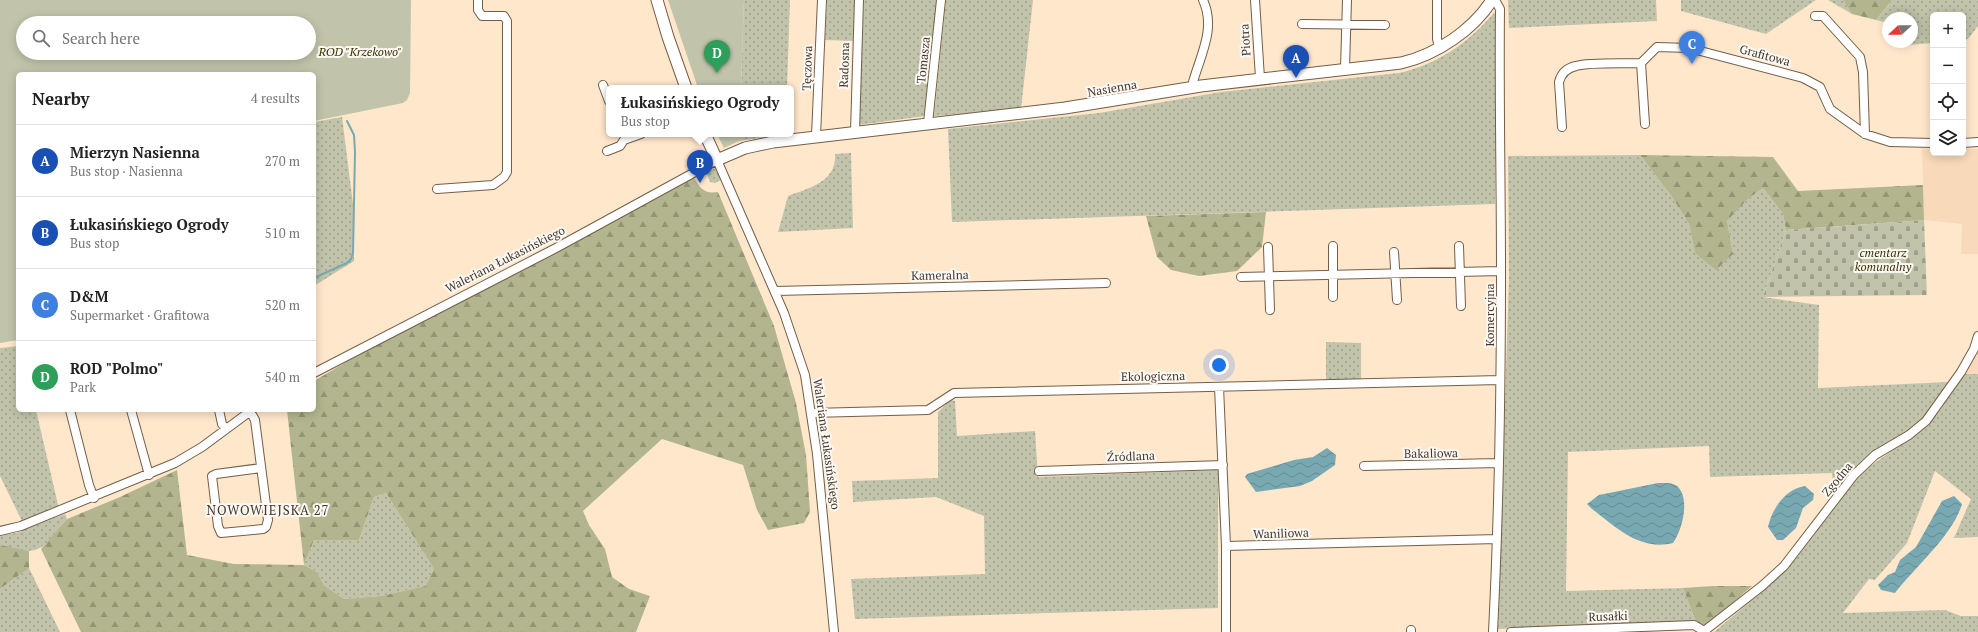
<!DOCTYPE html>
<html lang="en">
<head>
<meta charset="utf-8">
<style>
  body { margin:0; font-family:"PT Serif",serif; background:#f2f2f2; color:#222 }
  .controls { position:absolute; right:12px; top:12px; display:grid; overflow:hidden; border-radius:6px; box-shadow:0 2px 10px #0003 }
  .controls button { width:36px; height:36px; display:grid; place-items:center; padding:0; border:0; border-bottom:1px solid #e0e0e0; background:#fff; color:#222; font:20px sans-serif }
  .compass { position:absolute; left:1882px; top:12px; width:36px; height:36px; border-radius:50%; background:#fff; box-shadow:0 2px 10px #0003; rotate:248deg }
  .you { position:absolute; left:1219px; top:365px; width:14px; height:14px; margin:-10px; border:3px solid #fff; border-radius:50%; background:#1a73e8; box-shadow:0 0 0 6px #1a73e833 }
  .badge { display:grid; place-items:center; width:26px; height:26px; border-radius:50%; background:#cd470c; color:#fff; font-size:13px; font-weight:700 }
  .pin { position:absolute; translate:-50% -33px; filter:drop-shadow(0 1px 2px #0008) }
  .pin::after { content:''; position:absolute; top:21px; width:14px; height:12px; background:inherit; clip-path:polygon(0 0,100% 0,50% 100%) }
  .popup { position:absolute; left:606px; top:85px; width:188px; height:52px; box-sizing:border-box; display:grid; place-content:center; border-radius:6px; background:#fff; filter:drop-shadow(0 1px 3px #0005); font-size:13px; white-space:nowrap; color:#767676 }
  .popup b { font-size:15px; color:#222 }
  .popup::after { content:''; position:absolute; left:50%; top:100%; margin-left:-8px; border:8px solid transparent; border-top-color:#fff }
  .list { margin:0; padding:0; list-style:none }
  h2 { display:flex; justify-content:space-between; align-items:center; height:52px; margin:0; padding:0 16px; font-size:17px }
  h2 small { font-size:13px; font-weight:400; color:#767676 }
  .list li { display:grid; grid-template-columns:26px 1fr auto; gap:12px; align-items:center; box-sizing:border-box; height:72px; padding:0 16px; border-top:1px solid #e0e0e0 }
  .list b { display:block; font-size:15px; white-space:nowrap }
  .list p { margin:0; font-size:13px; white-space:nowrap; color:#767676 }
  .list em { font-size:13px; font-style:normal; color:#767676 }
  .icon { flex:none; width:22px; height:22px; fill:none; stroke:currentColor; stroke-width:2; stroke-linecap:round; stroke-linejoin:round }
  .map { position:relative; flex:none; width:1978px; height:632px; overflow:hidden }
  .search { position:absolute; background:#fff; box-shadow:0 2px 10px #0003; left:16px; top:16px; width:300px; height:44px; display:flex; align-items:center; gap:10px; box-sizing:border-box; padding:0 14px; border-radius:22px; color:#767676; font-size:15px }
  .panel { position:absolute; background:#fff; box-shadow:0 2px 10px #0003; left:16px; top:72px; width:300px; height:340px; border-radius:6px }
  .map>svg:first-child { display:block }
  .built { fill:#f8daba }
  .grass { fill:url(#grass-dots) }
  .forest { fill:url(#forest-firs); fill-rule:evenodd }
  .cemetery { fill:url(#cemetery-stones) }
  .garden { fill:#c1c4aa; fill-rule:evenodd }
  .water { fill:url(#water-waves) }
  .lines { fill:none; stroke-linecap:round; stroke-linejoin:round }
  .stream { stroke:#78a9b3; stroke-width:2 }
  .street-casing { stroke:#735e47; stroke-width:10 }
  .secondary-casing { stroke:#735e47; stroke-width:13 }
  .street { stroke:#fff; stroke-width:8 }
  .secondary { stroke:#fff; stroke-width:11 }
  .labels { text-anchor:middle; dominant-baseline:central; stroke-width:4; stroke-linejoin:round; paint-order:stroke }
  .street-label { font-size:12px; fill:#41382e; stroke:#fdf8f2 }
  .park-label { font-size:12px; font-style:italic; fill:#333402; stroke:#fdf8f2 }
  .neighbourhood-label { font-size:13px; letter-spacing:1px; fill:#41382e; stroke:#fdf8f2 }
</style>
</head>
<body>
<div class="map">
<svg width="1978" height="632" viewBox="0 0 1978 632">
  <defs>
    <pattern id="grass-dots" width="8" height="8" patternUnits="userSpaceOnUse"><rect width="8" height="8" fill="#c1c4aa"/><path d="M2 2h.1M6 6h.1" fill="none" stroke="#9ea08b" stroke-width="1.8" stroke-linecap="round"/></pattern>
    <pattern id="forest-firs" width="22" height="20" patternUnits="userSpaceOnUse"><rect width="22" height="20" fill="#b2b58e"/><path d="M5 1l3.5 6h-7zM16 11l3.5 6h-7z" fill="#929474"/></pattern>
    <pattern id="cemetery-stones" width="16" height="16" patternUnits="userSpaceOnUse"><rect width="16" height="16" fill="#c1c4aa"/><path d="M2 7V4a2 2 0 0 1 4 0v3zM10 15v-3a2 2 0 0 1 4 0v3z" fill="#9ea08b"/></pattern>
    <pattern id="water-waves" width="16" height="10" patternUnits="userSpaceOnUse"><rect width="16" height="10" fill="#78a9b3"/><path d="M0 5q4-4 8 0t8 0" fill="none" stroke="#648b92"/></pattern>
  </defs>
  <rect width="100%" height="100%" fill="#ffe7cc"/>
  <!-- built -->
  <path class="built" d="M1922,149H1933V153H1963V149H1978V254H1961L1962,224L1924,220Z
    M1978,347V374H1965L1977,350Z"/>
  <!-- grass -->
  <path class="grass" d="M744,0H790L787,88H741Z
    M827,0H855L854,41L825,40Z
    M864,0H939L925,116L858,125Z
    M946,0H1033L1021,109L934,116Z
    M1508,0H1656L1657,21L1509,28Z
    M1681,0H1816L1766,34L1681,11Z
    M1828,0H1843L1852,14Z
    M1892,0H1978V26L1968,39L1963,40V15H1933V43L1894,46V42H1912V18H1888V23L1876,20Z
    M1494,13L1496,17L1495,204L952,222L948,129L1099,113L1221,92L1399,73C1438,64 1468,43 1494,13Z
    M342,117L354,212V261L314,286V122Z
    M739,134H785L739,141Z
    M851,153L853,228L778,232L788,196C809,188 837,182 835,154Z
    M1640,155L1672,197L1689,224L1695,253L1733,254L1727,221L1749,198L1763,188L1783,214L1786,230L1763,297L1819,305L1818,388L1948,382L1923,418L1906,433L1871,453L1856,468L1834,494L1832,473L1710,477L1709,446L1568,452L1566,591L1683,588L1696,622L1498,629L1509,276L1508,156Z
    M716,168L721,180L715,183L710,182L706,172L707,169Z
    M1326,342L1361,343V379L1326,380Z
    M18,346V410H36L59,509L23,523L0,476V348Z
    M1965,374H1978V537L1954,538L1971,499L1935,471L1907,543L1875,580L1869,579L1843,613L1945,610L1961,616H1978V632H1714L1764,590L1795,560L1862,472L1914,435L1938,413Z
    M950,400L955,401L957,436L1035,431L1038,477L1218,470V608L855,619L851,579L985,574L984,516L936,497L853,502L852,481L938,478V412Z
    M386,493L434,569L425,586L381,596L344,599L324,585L317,572L304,565L314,540H359L374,497Z
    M65,514L67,519C41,549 42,558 0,545V535L16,533Z
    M29,568L60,632H0V589Z"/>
  <!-- forest -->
  <path class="forest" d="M1843,0H1892L1876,20L1852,14Z
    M1640,155L1773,157L1798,191L1923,185L1924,220L1786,230L1783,214L1763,188L1749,198L1727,221L1733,254L1716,270L1695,253L1689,224L1672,197Z
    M694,178C701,189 704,194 718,192L774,326L796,403L806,455L810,512L804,523L768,530L757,510L743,465L662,439L583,511L589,525L605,549L612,577L629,589L650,596L636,632H81L41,549L67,519L120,497L177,470L187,555L234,564L304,565L287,410H314V381L363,352ZM386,493L434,569L425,586L381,596L344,599L324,585L317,572L304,565L314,540H359L374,497Z
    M1266,212L1262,247L1237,271L1199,276L1171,270L1157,257L1146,216Z
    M0,545L29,551V568L0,589Z
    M1713,586H1752L1705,627L1696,622L1683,588Z"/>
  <!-- cemetery -->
  <path class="cemetery" d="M1924,220L1927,295L1763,297L1786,230Z"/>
  <!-- garden -->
  <path class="garden" d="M0,0H411L410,93L407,100L403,103L314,121V74H18V340L0,343ZM23,23H309V53H23Z
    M668,0H744L741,88H698Z
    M717,134H739V141L724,148Z"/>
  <!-- water -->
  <path class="water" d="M1327,448L1336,455L1335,465L1312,481L1300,486L1256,492L1245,477L1247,474L1294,460L1313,457Z
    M1658,483C1664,483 1672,482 1677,486C1691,498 1682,531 1673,543C1640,551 1617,528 1592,509L1587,504L1599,495Z
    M1805,486L1814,494L1813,500L1803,508L1796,528L1783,540H1777L1768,527C1772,509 1785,489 1805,486Z
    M1954,496L1962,504C1953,535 1915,567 1895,593L1881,590L1878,585L1888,575L1895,572L1900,560L1916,547L1942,501Z"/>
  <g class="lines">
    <!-- stream -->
    <path class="stream" d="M314,278L347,263L351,259L353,253L355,152L354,135L347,121"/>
    <defs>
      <path id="street" d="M1255,0L1260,78
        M1437,0V39L1439,47
        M1815,16H1823L1860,57L1863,72L1865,134
        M1302,24L1385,25
        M1641,63L1645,124
        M1345,69L1347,0
        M603,85L609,101
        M1193,87V82C1201,54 1216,28 1203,0
        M928,123L941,0
        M1562,127L1559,82C1561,74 1567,68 1576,66C1591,62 1623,64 1641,63L1657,47L1689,48L1803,78L1820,87L1830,109L1865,134L1890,142L1933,143
        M855,132L859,0
        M816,136L822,0
        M1963,143L1978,142
        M607,151L620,146L624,140L641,134
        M437,189L493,185L504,177L507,172V21L504,16H482L478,10V0
        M1333,246V297
        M1459,246L1461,306
        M1268,247L1270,310
        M1394,252L1397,300
        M1241,277L1501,271
        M775,291L1106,283
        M314,373L556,248L717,160L784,313L805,375L817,454L834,632
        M1219,387L1226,546V632
        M70,410L89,485L94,498
        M131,410L149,475
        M219,410L222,424L226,429
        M250,411L255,420L268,520L266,527L263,529L221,533L218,526L212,476L216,474L261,468
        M812,413L928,410L954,393L1500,380
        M1364,466L1498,463
        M1039,471L1223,465
        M0,531L21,526L175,463L202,447L252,410
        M1226,546L1497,539
        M1411,630V632
        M1493,632C1499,512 1501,392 1501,272C1501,184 1499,97 1500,9L1495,0
        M1511,632L1694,625L1704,631
        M1703,632L1762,586L1784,566L1854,475L1875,455L1909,435L1926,421L1961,372L1974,349L1978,336"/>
      <path id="secondary" d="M657,0L668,37L686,88
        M705,134L717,160L745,148L773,142L1065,108L1201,86L1401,63C1436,55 1473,30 1492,0"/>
    </defs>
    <!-- street casing -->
    <use href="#street" class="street-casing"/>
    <!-- secondary casing -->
    <use href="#secondary" class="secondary-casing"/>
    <!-- street -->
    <use href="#street" class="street"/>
    <!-- secondary -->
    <use href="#secondary" class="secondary"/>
  </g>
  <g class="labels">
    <!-- street labels -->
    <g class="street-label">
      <text transform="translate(1245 40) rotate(-94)">Piotra</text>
      <text transform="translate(1765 55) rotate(15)">Grafitowa</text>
      <text transform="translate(923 60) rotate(-84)">Tomasza</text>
      <text transform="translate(844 65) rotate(-88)">Radosna</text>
      <text transform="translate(807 68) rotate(-88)">Tęczowa</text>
      <text transform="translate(1112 88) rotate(-10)">Nasienna</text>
      <text transform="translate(505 259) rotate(-27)">Waleriana Łukasińskiego</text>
      <text transform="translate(940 275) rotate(-1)">Kameralna</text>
      <text transform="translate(1489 315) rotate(-90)">Komercyjna</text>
      <text transform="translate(1153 376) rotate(-1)">Ekologiczna</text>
      <text transform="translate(827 444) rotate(82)">Waleriana Łukasińskiego</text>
      <text transform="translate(1431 453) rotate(-1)">Bakaliowa</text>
      <text transform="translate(1131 456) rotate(-2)">Źródlana</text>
      <text transform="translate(1837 479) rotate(-50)">Zgodna</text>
      <text transform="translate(1281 533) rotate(-2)">Waniliowa</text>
      <text transform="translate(1608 616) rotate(-2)">Rusałki</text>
    </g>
    <!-- park labels -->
    <g class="park-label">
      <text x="360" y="51">ROD "Krzekowo"</text>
      <text x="1883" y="252">cmentarz<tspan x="1883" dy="14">komunalny</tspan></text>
    </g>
    <!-- neighbourhood labels -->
    <g class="neighbourhood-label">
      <text x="268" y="510">NOWOWIEJSKA 27</text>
    </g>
  </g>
</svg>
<div class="controls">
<button>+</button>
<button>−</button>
<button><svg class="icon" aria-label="locate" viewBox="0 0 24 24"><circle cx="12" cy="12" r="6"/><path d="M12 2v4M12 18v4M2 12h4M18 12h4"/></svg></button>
<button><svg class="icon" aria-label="layers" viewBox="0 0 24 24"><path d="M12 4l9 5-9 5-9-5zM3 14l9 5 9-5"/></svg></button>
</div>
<svg class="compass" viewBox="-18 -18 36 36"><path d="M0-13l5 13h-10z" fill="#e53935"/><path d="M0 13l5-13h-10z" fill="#767676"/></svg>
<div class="you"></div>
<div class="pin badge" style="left:1296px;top:78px;background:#1a4fb4">A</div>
<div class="pin badge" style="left:700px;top:183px;background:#1a4fb4">B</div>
<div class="popup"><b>Łukasińskiego Ogrody</b>Bus stop</div>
<div class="pin badge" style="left:1692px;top:64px;background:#3f7fe0">C</div>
<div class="pin badge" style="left:717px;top:73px;background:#2e9e5b">D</div>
<div class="search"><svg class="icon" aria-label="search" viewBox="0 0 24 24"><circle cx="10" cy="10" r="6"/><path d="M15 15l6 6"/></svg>Search here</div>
<section class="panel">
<h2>Nearby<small>4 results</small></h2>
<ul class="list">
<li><span class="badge" style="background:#1a4fb4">A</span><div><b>Mierzyn Nasienna</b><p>Bus stop · Nasienna</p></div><em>270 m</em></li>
<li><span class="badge" style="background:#1a4fb4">B</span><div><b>Łukasińskiego Ogrody</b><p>Bus stop</p></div><em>510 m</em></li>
<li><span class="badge" style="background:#3f7fe0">C</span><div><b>D&amp;M</b><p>Supermarket · Grafitowa</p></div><em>520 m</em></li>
<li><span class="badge" style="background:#2e9e5b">D</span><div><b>ROD &quot;Polmo&quot;</b><p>Park</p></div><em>540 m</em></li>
</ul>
</section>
</div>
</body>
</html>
